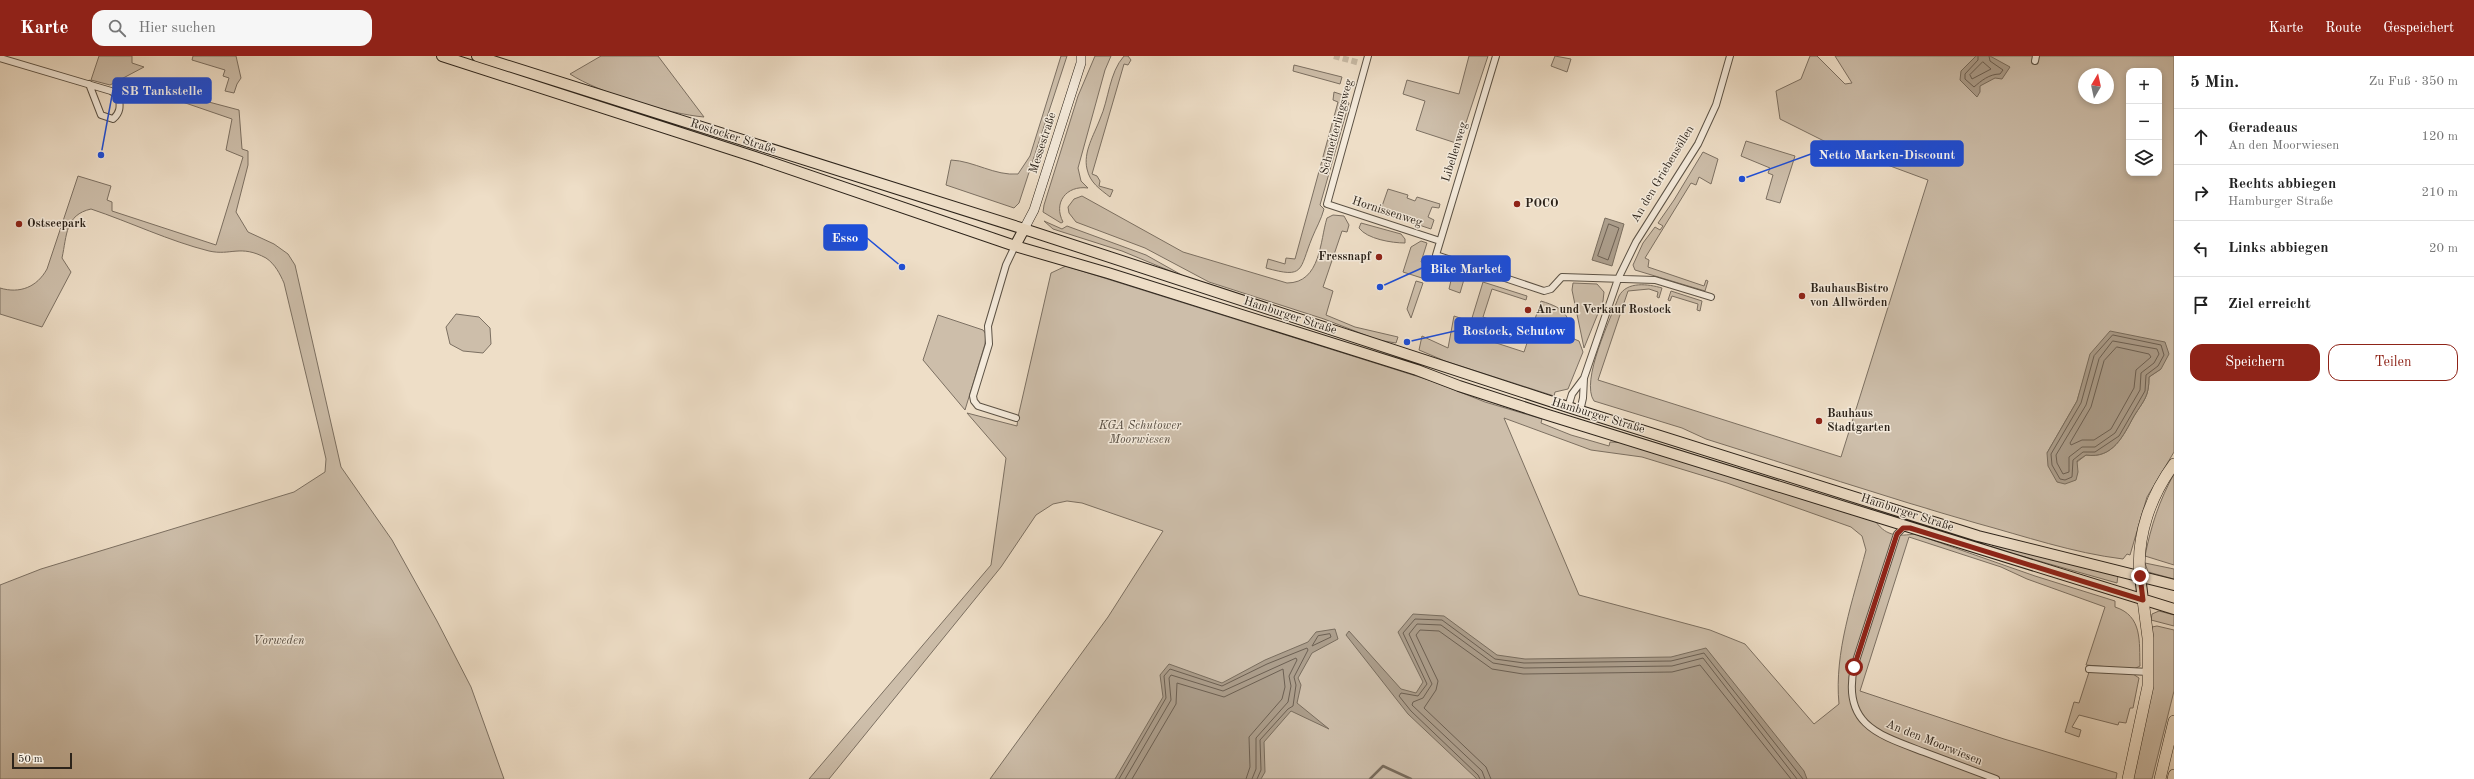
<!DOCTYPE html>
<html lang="de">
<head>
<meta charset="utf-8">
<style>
  body { margin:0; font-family:"Old Standard TT",serif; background:#f6f6f6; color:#222 }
  .controls { position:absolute; right:12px; top:12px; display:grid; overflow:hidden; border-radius:8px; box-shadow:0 2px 6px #0003 }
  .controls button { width:36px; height:36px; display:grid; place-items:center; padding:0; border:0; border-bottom:1px solid #e0e0e0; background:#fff; color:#222; font:20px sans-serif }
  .compass { position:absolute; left:2078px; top:12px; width:36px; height:36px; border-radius:50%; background:#fff; box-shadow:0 2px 6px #0003; rotate:9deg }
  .scale { position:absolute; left:12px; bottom:10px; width:60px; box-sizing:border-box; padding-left:4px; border:2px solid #2c231a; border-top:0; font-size:11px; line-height:14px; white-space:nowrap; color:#2c231a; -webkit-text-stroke:3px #f4eadb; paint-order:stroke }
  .stop { position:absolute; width:12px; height:12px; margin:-9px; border:3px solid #8f2418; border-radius:50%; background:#fff }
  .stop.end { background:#8f2418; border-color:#fff; box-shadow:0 1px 4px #0008 }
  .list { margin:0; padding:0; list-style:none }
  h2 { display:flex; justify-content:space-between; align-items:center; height:52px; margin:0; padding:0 16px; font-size:17px }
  h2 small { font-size:13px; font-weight:400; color:#767676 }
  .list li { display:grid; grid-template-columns:26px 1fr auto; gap:12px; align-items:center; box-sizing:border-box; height:56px; padding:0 16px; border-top:1px solid #e0e0e0 }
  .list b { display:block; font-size:15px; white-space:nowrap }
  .list p { margin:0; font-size:13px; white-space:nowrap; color:#767676 }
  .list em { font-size:13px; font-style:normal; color:#767676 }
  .actions { display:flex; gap:8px; padding:12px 16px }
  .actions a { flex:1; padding:9px 0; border:1px solid #8f2418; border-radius:12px; text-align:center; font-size:14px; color:#8f2418 }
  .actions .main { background:#8f2418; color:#fff }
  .icon { flex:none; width:22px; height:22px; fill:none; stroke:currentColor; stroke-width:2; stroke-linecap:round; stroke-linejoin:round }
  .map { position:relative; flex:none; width:2174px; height:723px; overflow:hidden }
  header { display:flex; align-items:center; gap:24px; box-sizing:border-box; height:56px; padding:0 20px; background:#8f2418; color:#fff }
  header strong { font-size:19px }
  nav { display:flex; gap:22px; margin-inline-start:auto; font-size:14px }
  .search { width:280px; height:36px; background:#f6f6f6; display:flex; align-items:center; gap:10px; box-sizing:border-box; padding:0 14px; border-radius:12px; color:#767676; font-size:15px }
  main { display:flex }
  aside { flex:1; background:#fff }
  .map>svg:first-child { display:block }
  .green { fill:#cdbeaa; stroke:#7c7062; fill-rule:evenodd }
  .water { fill:#ac9e8c; stroke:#796d5e }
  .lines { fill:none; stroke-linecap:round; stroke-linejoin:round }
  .shore { stroke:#6c6053; stroke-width:1 }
  .stream { stroke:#796d5e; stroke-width:2.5 }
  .street-tunnel { stroke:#c7b9a4; stroke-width:6; stroke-dasharray:6 3; stroke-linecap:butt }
  .street-casing { stroke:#5c5245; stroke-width:8 }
  .secondary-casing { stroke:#2c231a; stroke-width:10 }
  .primary-casing { stroke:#2c231a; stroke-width:12 }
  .highway-casing { stroke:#2c231a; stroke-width:12 }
  .street { stroke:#f4eadb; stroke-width:6 }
  .secondary { stroke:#f4eadb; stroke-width:9 }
  .primary { stroke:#eedec7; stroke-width:10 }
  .highway { stroke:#eedec7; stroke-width:11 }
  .route { stroke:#8f2418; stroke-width:5 }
  .poi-dot { fill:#8f2418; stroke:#f4eadb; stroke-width:1.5 }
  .labels { text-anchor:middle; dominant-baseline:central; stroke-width:3; stroke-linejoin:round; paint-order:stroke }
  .street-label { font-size:12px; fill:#2c231a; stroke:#f4eadb }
  .poi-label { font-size:12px; font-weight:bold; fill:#2c231a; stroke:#f4eadb; text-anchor:start }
  .park-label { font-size:12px; font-style:italic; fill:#544a3e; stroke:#f4eadb }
  .leader { fill:none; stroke:#1d4ed8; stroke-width:1.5 }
  .callout-dot { fill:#1d4ed8; stroke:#f4eadb; stroke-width:1.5 }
  .callout { fill:#1d4ed8; stroke:#1d4ed8; stroke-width:1.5 }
  .callout-label { font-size:13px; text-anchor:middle; font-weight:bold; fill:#fff }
</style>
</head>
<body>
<header>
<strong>Karte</strong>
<div class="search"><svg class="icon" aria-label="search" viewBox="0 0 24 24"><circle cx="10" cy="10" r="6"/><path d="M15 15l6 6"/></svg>Hier suchen</div>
<nav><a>Karte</a><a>Route</a><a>Gespeichert</a></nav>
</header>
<main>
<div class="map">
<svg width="2174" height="723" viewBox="0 0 2174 723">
  <rect width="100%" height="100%" fill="#eedec7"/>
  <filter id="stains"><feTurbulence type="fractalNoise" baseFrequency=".005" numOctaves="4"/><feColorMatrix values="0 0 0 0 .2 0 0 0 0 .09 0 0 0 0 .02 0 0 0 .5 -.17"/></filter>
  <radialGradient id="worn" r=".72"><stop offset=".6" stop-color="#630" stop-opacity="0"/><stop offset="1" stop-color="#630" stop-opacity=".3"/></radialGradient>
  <!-- green -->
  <path class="green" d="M99,0H132V7L144,11L110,29L91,24Z
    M193,0H236L241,22L237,28L234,37L225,35L229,22L223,20L225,14L192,4Z
    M601,0H658L704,61C669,58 599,37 570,18Z
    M1061,0H1067L1019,147L1014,152L946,129L951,104C974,105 995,120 1018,118L1030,100Z
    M1095,0H1111L1105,14L1078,112L1081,125L1088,132C1066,129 1053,147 1063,166L1061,167L1043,156L1044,149L1078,40Z
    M1124,0H1128L1131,4L1128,9L1124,8L1092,118L1097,120L1100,125L1099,130L1113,134L1110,141C1100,133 1090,127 1087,113C1083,96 1094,79 1100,63C1109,43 1109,17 1124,0Z
    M1469,0H1488L1459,88L1416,74L1425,45L1403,38L1407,24L1459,38Z
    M1555,0L1571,3L1567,16L1551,10Z
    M1810,0H1817L1845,28L1852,27L1835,0H2174V396L2147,441L2130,499L2127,498L2123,503C2073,497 2024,480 1976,467C1885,441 1796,411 1706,383L1682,372L1594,345C1580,325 1611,262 1619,240C1627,225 1648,228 1662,232L1659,242L1657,241L1658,236L1649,233L1628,235L1598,324L1841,401L1928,124L1828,87L1780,63L1776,35L1801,23ZM2129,15H2159V117H2129ZM2084,18H2108V42H2084ZM2091,298L2161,313L2149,321C2149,341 2144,344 2134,360C2123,380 2113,403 2086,399L2077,406L2047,397L2077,345Z
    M1294,9L1342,21L1340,28L1293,15Z
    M171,36L239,54L242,93L248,95V109L236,156L248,176L274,188L288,198L295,209L341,411L392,484L437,565L471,631L504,723H0V529L41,513L294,436L325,416L326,403L320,377L284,227C280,218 275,208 266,202C240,188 231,200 209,195C169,185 130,166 91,153C65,159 67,179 62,202L71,216L42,271L0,258V232C20,238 37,231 47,213L78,120L111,130L107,144L112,146V155L216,189L243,101L226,94L232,63L168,41Z
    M1334,36L1346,40L1345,43L1349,47L1320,149L1324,153C1321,164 1316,172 1312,182C1299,214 1305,223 1266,212L1268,203L1285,208L1286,202L1295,203L1338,46L1333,44Z
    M1746,85L1795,100L1780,147L1766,143L1773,119L1768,117L1770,112L1741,100Z
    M1703,96L1718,103L1711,128L1699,121L1696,129L1691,127L1645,202L1649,204L1648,211L1704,230L1706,224L1708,225L1705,235L1635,214L1633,209L1643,187L1655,171L1660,174L1663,170L1658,167L1674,144Z
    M1388,133L1408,139L1407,142L1415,145L1417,141L1440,148L1439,152L1432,151L1428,161L1434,164L1431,173L1380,156Z
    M1082,140L1183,196L1287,227C1321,227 1320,184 1327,162L1333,159L1344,160L1349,169L1347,176L1342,175L1323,231L1333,235L1326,259L1355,271L1398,281L1396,287L1378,284L1324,263L1209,226L1145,192L1076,166L1069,157L1068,151L1074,143Z
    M1044,165L1062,173L1067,170L1146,199L1187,222L1122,195L1053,173Z
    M1361,167L1401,178L1405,183V187C1392,187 1367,183 1359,172Z
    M1421,185L1427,187L1421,206L1429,209L1425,223L1403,216L1411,191Z
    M1066,210L1432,325L1485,346L1542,363L1541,367L1571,379L1609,390L1610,386L1631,387L1876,466C1887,481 1899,480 1915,478L2035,520L2115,545V551C2143,560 2139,586 2140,610L2134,613L2086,609L2105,551L2027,523L2001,511L1909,481L1860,635L2004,683L2117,717L2116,723H990L1108,561L1163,475L1082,447L1067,445L1053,448L1036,459L1001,511L829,723H809L991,509L1006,402L967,357L1017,370L1018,361L1051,217ZM1504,362L1591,394L1642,401L1727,427L1851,471L1862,480L1866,494C1853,544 1834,596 1839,648L1814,668L1745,588L1710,574L1579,539Z
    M1453,216L1465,220L1460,237L1449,233Z
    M1416,225L1423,227L1411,262L1407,253Z
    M1483,226L1527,240L1526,244L1492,233L1483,261L1491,264L1489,268L1472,262Z
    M1573,227L1597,228L1604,236L1603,245L1584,292L1572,234Z
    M1671,235L1702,245L1700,255L1697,254L1698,248L1672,240L1670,245L1668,244Z
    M1541,245C1567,253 1567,258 1574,283L1579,285L1583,296L1568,333L1555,336L1554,340L1445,305L1419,294L1422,280L1448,292L1454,260L1488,271L1484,283L1524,296Z
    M456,258L479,261L490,272L491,288L483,297L463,295L450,288L446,271Z
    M938,259L983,274L986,278L985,288L965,354L923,304Z
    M2174,418V509L2145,500C2151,470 2159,445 2174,418Z
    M1993,489L2118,519L2117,527L2007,496L1991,491Z
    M2145,507L2174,513V523L2148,516Z
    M2159,555L2174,559V570L2151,564L2152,558Z
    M2157,570L2174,574V635L2152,723H2132L2153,625L2152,571Z
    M2089,616L2133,618L2139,622L2133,652H2130L2126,667L2119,666L2118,669L2079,659L2072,671L2081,674L2079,681L2065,676L2074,646L2079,647Z"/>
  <!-- water -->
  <path class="water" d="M1976,0H1990L2010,11L2002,23L1995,22L1980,30V36L1977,41L1960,24L1961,15Z
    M1605,162L1624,168L1612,210L1592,204Z
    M2110,275L2165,286L2169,298L2161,313L2149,321C2149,341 2144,344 2134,360C2123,380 2113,403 2086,399L2077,405L2078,416L2076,424L2065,428L2057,426L2048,410L2047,397L2077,345L2090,298Z
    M1413,558L1444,560L1497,599L1525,603L1671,601L1706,592L1804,715L1807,723H1477L1408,658L1346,579L1349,575L1401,633L1416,637L1423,626L1398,576Z
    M1335,573L1338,583L1312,597L1298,622L1301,629L1297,647L1329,673L1291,655L1264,686L1265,716L1261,723H1115L1163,641L1160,619L1169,608L1222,627L1265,604L1308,586L1316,576Z"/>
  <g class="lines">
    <!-- shore -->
    <path class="shore" d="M1978,0V4L1965,18V23L1974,31C1981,25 1989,18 2000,18L2003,14L1990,5L1989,0
      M1983,6L1991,13L1972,23L1970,19Z
      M1609,168L1619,172L1608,204L1598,200Z
      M2113,279L2161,289L2164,299L2158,310L2146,319L2145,335L2119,380L2095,396H2083L2073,404L2072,421L2065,424L2060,423L2052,409L2051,398L2081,347L2094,300Z
      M2113,285L2157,293L2159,298L2154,307L2141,317L2140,334L2115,377L2095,391H2082L2069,401V416L2063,418L2057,407L2056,399L2086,349L2099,303Z
      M2117,291L2149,298L2151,301L2136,314L2134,332L2111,373L2094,384H2082L2071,389L2070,387L2091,351L2104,305Z
      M1330,578L1331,581L1312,590L1318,580Z
      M1119,723L1166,642L1164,620L1170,613L1222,630L1267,608L1307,592L1308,594L1294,621L1296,629L1293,650L1288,653L1260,684L1261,714L1257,723
      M1125,723L1171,644L1169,622L1171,619L1223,635L1296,602L1297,604L1289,620L1291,630L1288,646L1256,682V713L1252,723
      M1132,723L1176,648L1177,627L1224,641L1283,613L1285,631L1282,643L1249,681L1250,711L1246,723
      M1480,723L1478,719L1411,655L1399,640L1401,637L1418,640L1427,628L1403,577L1415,563L1442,564L1495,603L1524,607L1671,605L1704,597L1803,723
      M1485,723L1482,715L1412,649L1413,646L1423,642L1432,628L1409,578L1417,568L1441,569L1493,607L1524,612L1672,610L1703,602L1797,723
      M1491,723L1486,711L1424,652L1436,634L1438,625L1416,579L1420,574L1439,575L1492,613L1523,618L1672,616L1700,609L1791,723"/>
    <!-- stream -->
    <path class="stream" d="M1370,723L1383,710L1411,723"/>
    <!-- street-tunnel -->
    <path class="street-tunnel" d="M1334,0L1360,7"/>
    <defs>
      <path id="street" d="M1368,0L1327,148L1440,185
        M1496,0L1436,199L1544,235L1551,233L1562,221L1655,224L1711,241
        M0,2L111,35L119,40C120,50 121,56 113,63L101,59L89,28
        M2035,5L2036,0
        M1015,190L1006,209L988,270L989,288L973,340L974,345L978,350L1016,362
        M1568,351L1572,338L1584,322
        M1580,355L1583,342L1584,322L1618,223L1636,186L1698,88L1716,49L1730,0
        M1908,472H1903L1897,478L1854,611C1842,669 1879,679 1924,696C1948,705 1972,714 1996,723
        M2089,613L2149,616"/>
      <path id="secondary" d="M1024,173L1034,154L1081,7V0"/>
      <path id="primary" d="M442,0L755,101L1015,190L1108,217L1417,314L1459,330L1548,359L2174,553
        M477,0L1024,173L1568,351L1978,480L2174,529
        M1015,190L1024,173
        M2140,520L2143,544"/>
      <path id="highway" d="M2140,520C2136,480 2151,439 2174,408
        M2128,723L2148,630V582L2143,544
        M2160,723L2174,665
        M2173,723L2174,719"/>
    </defs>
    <!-- street casing -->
    <use href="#street" class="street-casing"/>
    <!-- secondary casing -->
    <use href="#secondary" class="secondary-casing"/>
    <!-- primary casing -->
    <use href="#primary" class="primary-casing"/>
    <!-- highway casing -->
    <use href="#highway" class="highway-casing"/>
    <!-- street -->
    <use href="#street" class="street"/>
    <!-- secondary -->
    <use href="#secondary" class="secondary"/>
    <!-- primary -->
    <use href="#primary" class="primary"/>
    <!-- highway -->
    <use href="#highway" class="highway"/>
  </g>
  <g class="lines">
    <!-- route -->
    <path class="route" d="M1854,611L1897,478L1903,472H1910L2143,544L2140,520"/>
  </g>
  <!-- markers -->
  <g class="poi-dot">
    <circle cx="1517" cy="148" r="4"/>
    <circle cx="19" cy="168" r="4"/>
    <circle cx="1379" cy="201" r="4"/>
    <circle cx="1802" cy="240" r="4"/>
    <circle cx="1528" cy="254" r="4"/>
    <circle cx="1819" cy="365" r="4"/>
  </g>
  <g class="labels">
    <!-- street labels -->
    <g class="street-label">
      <text transform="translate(1337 71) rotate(-75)">Schmetterlingsweg</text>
      <text transform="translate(733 81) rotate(18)">Rostocker Straße</text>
      <text transform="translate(1043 87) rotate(-72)">Messestraße</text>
      <text transform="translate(1455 96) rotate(-73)">Libellenweg</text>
      <text transform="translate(1663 118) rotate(-59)">An den Griebensöllen</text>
      <text transform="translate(1387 156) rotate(18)">Hornissenweg</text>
      <text transform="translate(1290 260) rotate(18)">Hamburger Straße</text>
      <text transform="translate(1598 360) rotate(17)">Hamburger Straße</text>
      <text transform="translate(1907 457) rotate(18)">Hamburger Straße</text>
      <text transform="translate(1934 687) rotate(22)">An den Moorwiesen</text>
    </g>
    <!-- poi labels -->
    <g class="poi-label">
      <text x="1525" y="148">POCO</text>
      <text x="27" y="168">Ostseepark</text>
      <text x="1371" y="201" text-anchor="end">Fressnapf</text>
      <text x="1810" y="233">BauhausBistro<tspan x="1810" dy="14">von Allwörden</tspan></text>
      <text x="1536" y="254">An- und Verkauf Rostock</text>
      <text x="1827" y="358">Bauhaus<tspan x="1827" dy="14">Stadtgarten</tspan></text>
    </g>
    <!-- park labels -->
    <g class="park-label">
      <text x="1140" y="370">KGA Schutower<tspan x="1140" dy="14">Moorwiesen</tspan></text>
      <text x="279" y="585">Vorweden</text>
    </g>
  </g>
  <!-- callouts -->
  <path class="leader" d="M101 99L113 34M1742 123L1811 98M902 211L867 182M1380 231L1422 212M1407 286L1455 275"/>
  <g class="callout-dot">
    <circle cx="101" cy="99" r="4"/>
    <circle cx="1742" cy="123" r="4"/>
    <circle cx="902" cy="211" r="4"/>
    <circle cx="1380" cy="231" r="4"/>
    <circle cx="1407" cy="286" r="4"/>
  </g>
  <g class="callout">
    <rect x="113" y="22" width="98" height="25" rx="4"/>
    <rect x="1811" y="85" width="152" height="25" rx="4"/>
    <rect x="824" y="169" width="43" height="25" rx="4"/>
    <rect x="1422" y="200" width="88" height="25" rx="4"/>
    <rect x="1455" y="262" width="119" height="25" rx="4"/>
  </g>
  <g class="callout-label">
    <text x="162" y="39">SB Tankstelle</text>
    <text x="1887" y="103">Netto Marken-Discount</text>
    <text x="845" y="186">Esso</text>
    <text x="1466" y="217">Bike Market</text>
    <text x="1514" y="279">Rostock, Schutow</text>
  </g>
  <rect width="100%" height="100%" filter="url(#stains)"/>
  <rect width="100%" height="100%" fill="url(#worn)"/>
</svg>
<div class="controls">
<button>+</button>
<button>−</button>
<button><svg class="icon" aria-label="layers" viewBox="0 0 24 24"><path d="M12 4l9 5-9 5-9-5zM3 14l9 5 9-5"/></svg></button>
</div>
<svg class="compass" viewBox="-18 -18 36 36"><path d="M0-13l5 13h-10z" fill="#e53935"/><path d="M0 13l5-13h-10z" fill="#767676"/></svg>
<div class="scale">50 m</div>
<div class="stop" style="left:1854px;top:611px"></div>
<div class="stop end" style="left:2140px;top:520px"></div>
</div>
<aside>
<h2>5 Min.<small>Zu Fuß · 350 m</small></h2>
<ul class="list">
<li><svg class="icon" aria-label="ahead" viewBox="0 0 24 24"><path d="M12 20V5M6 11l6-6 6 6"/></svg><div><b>Geradeaus</b><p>An den Moorwiesen</p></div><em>120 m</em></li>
<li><svg class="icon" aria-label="right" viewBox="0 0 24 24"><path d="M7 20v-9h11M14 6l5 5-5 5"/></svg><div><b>Rechts abbiegen</b><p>Hamburger Straße</p></div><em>210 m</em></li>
<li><svg class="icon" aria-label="left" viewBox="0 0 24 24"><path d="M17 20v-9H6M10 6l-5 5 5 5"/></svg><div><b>Links abbiegen</b></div><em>20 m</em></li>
<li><svg class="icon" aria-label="arrive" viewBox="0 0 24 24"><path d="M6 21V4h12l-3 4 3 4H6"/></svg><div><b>Ziel erreicht</b></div></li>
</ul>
<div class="actions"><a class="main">Speichern</a><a>Teilen</a></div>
</aside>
</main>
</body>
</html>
